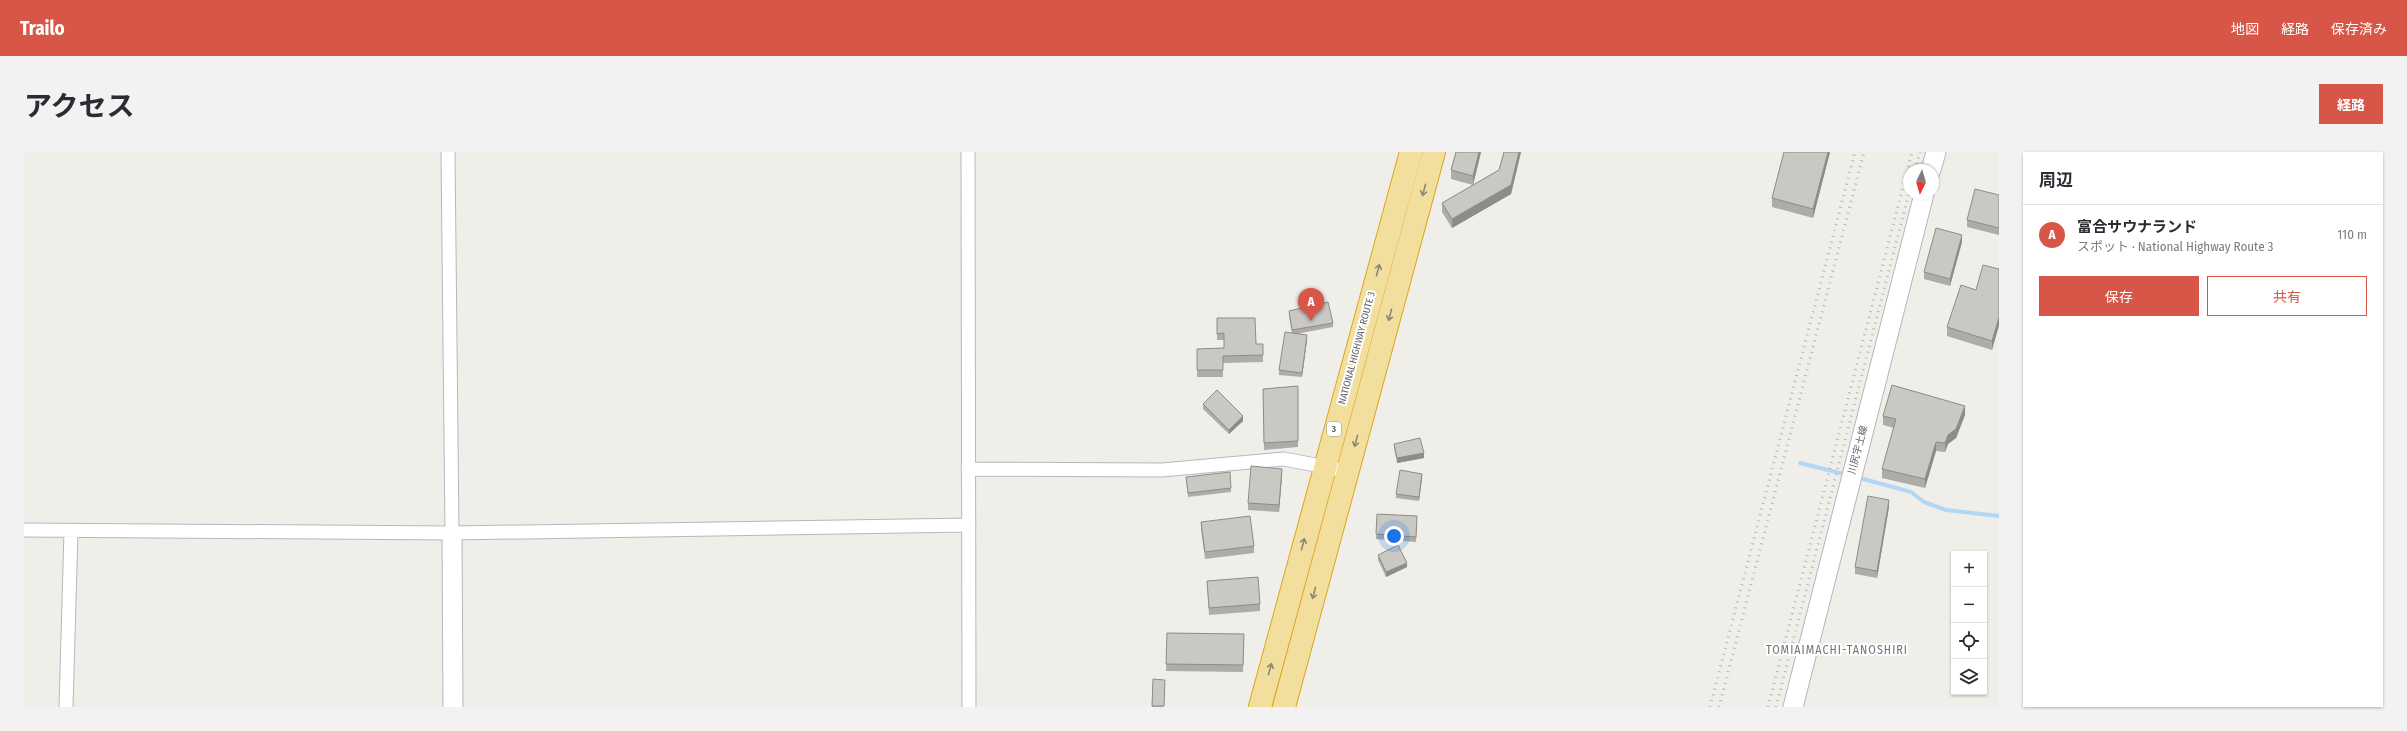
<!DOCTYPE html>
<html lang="ja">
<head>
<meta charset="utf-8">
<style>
  body { margin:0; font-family:"Fira Sans Condensed","Noto Sans JP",sans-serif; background:#f2f2f3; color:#2b2b33 }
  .controls { position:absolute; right:12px; bottom:12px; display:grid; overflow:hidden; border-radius:0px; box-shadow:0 1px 3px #0004 }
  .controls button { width:36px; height:36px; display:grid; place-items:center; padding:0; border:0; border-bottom:1px solid #e1e1e2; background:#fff; color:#2b2b33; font:20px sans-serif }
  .compass { position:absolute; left:1879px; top:12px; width:36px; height:36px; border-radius:50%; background:#fff; box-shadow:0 1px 3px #0004; rotate:185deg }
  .you { position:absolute; left:1370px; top:384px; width:14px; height:14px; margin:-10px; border:3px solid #fff; border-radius:50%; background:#1a73e8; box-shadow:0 0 0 6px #1a73e833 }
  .badge { display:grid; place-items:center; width:26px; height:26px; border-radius:50%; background:#d75647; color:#fff; font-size:13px; font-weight:700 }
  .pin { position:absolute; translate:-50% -33px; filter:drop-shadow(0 1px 2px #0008) }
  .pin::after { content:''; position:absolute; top:21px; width:14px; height:12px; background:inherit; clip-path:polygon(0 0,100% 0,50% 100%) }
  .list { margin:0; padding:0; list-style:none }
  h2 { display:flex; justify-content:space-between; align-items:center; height:52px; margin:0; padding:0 16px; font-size:17px }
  h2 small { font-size:13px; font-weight:400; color:#7c7c81 }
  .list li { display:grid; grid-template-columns:26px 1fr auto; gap:12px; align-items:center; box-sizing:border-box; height:60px; padding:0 16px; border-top:1px solid #e1e1e2 }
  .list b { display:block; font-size:15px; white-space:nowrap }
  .list p { margin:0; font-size:13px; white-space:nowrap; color:#7c7c81 }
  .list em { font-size:13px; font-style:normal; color:#7c7c81 }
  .actions { display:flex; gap:8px; padding:12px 16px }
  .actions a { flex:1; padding:9px 0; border:1px solid #d75647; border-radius:0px; text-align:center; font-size:14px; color:#d75647 }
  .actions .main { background:#d75647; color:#fff }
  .icon { flex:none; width:22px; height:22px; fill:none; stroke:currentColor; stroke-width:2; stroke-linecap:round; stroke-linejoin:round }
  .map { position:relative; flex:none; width:1975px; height:555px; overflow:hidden; border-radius:0px }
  header { display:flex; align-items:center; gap:24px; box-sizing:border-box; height:56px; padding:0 20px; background:#d75647; color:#fff }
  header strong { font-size:19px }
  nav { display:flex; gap:22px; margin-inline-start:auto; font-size:14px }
  .intro { display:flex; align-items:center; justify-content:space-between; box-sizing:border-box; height:96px; padding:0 24px }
  h1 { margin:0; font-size:28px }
  .button { padding:10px 18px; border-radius:0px; background:#d75647; color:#fff; font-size:14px; font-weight:700 }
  main { display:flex; gap:24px; padding:0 24px }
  aside { flex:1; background:#fff; border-radius:0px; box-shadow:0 1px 3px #0004 }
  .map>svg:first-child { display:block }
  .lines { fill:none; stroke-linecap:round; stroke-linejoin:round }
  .stream { stroke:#b2d7f6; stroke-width:4 }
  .street-casing { stroke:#b5b8bb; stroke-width:15 }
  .secondary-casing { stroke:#b5b7bb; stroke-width:21 }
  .highway-casing { stroke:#dfa61a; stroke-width:24 }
  .street { stroke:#fff; stroke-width:13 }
  .secondary { stroke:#fff; stroke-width:19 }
  .highway { stroke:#f2df9d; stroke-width:22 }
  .rail { stroke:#b4b5b5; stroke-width:3; stroke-dasharray:1 5; stroke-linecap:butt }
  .wall { fill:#adaca8 }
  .shaded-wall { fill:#8d8c88 }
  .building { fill:#c9c8c3; stroke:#8d8c88 }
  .oneway { stroke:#8c8877 }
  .labels { text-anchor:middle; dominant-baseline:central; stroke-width:4; stroke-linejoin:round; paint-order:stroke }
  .shield { fill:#fff; stroke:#909295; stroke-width:1 }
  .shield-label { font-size:9px; font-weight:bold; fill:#606367 }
  .street-label { font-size:10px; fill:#606367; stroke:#fff }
  .quarter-label { font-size:12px; letter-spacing:1px; fill:#717579; stroke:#fff }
</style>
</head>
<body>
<header>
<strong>Trailo</strong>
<nav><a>地図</a><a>経路</a><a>保存済み</a></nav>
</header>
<div class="intro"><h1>アクセス</h1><a class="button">経路</a></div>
<main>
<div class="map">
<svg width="1975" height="555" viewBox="0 0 1975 555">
  <rect width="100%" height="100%" fill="#f0eee9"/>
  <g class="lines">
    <!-- stream -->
    <path class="stream" d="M1776,311L1824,323
      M1832,325L1887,340L1900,350L1922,358L1975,364"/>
    <defs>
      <path id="street" d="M424,0L428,381
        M944,0L945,555
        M944,317L1138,318L1260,307L1323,319
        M0,378L428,381L945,373
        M42,555L47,379"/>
      <path id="secondary" d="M1907,18L1912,0
        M428,381L429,555
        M1769,555L1900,42"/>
      <path id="highway" d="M1236,555L1387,0
        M1260,555L1410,0"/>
    </defs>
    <!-- street casing -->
    <use href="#street" class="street-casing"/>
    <!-- secondary casing -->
    <use href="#secondary" class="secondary-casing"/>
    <!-- highway casing -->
    <use href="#highway" class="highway-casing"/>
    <!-- street -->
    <use href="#street" class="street"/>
    <!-- secondary -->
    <use href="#secondary" class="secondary"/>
    <!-- highway -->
    <use href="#highway" class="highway"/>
    <!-- rail -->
    <path class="rail" d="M1891,18L1896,0
      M1686,555L1831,0
      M1695,555L1840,0
      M1744,555L1888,0
      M1752,555L1885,41"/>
  </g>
  <!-- wall -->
  <path class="wall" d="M1432,0H1457L1449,33L1427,27V18Z
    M1480,0H1497L1487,42L1428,76L1418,60V51L1475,18Z
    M1760,0H1806L1789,66L1748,55V46Z
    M1975,43V83L1943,75V68Z
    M1938,90L1926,134L1900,127V120Z
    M1975,117L1968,198L1923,184V175L1952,138Z
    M1265,159L1309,171V175L1272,182L1283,188L1278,225L1255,223V218L1268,181L1265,164Z
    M1193,166L1232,192H1239V210L1199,211V225H1173V197L1200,196V188H1193Z
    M1274,234V295L1240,298L1239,237Z
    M1179,252L1219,269L1205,282L1179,257Z
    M1941,263L1932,286L1924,292L1921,300L1912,299L1901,336L1858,326V317L1870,276L1859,273V264Z
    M1370,292L1400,306L1373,311L1370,296Z
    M1258,323L1255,360L1224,358V351Z
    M1162,325L1207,336V340L1164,345Z
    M1398,326L1395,349L1372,346V342Z
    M1865,355L1853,426L1831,422V415Z
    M1393,369L1392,390L1352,387V382Z
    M1177,370L1230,394V401L1181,407L1177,377Z
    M1354,403L1383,415L1362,425L1354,408Z
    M1183,429L1236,452V459L1185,463Z
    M1143,481L1220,482L1219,520L1142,519Z
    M1129,527L1140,555H1128Z"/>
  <!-- shaded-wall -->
  <path class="shaded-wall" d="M1455,0H1457L1449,33V24Z
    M1495,0H1497L1487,42L1428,76V67Z
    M1804,0H1806L1789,66V57Z
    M1938,83V90L1926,134V127Z
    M1975,165V174L1968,198V189Z
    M1283,183V188L1278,225V221Z
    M1941,254V263L1932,286L1924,292L1921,300V291L1924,283Z
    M1219,264V269L1205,282V278Z
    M1912,290V299L1901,336V327Z
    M1400,301V306L1373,311V306Z
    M1258,317V323L1255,360V353Z
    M1398,322V326L1395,349V345Z
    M1865,348V355L1853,426V419Z
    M1383,411V415L1362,425V420Z"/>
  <!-- building -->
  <path class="building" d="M1432,0H1455L1449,24L1427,18Z
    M1480,0H1495L1487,33L1428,67L1418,51L1475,18Z
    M1760,0H1804L1789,57L1748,46Z
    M1951,37L1975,43V76L1943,68Z
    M1912,76L1938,83L1926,127L1900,120Z
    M1959,113L1975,117V165L1968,189L1923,175L1937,133L1952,138Z
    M1304,150L1309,171L1268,178L1265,159Z
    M1193,166H1231L1232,192H1239V203L1199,204V218H1173V197L1200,196V181L1193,182Z
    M1261,180L1283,183L1278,221L1255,218Z
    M1868,233L1941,254L1932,277L1924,283L1921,291L1912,290L1901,327L1858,317L1872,267L1859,264Z
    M1274,234V289L1240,291L1239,237Z
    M1193,238L1219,264L1205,278L1179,252Z
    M1396,286L1400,301L1373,306L1370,292Z
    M1227,314L1258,317L1255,353L1224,351Z
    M1376,318L1398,322L1395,345L1372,342Z
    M1206,320L1207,336L1164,341L1162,325Z
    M1844,344L1865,348L1853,419L1831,415Z
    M1353,362L1393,364L1392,385L1352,382Z
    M1226,364L1230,394L1181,400L1177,370Z
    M1374,393L1383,411L1362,420L1354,403Z
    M1234,425L1236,452L1185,456L1183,429Z
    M1143,481L1220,482L1219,513L1142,512Z
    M1129,527L1141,528L1140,554H1128Z"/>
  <!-- one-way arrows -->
  <defs><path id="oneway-shaft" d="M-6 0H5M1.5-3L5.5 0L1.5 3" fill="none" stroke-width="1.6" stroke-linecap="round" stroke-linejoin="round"/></defs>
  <g class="oneway">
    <use href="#oneway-shaft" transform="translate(1400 38) rotate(105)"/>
    <use href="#oneway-shaft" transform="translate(1354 118) rotate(-75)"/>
    <use href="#oneway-shaft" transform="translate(1366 163) rotate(105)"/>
    <use href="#oneway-shaft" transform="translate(1332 289) rotate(105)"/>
    <use href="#oneway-shaft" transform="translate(1279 392) rotate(-75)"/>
    <use href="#oneway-shaft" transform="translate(1290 441) rotate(105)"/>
    <use href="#oneway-shaft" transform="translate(1246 517) rotate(-75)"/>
  </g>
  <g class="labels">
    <!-- shield labels -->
    <rect class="shield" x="1303" y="270" width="14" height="14" rx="3"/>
    <g class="shield-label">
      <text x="1310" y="277">3</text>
    </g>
    <!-- street labels -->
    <g class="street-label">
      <text transform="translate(1333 196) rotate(-75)">NATIONAL HIGHWAY ROUTE 3</text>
      <text transform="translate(1834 298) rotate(-75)">川尻宇土線</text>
    </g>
    <!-- quarter labels -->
    <g class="quarter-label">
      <text x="1813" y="498">TOMIAIMACHI-TANOSHIRI</text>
    </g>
  </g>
</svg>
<div class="controls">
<button>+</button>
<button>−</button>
<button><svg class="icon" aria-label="locate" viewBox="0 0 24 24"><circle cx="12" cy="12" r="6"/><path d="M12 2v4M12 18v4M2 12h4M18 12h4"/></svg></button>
<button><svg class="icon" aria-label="layers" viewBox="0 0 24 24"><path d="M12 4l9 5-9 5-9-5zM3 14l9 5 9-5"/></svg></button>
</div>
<svg class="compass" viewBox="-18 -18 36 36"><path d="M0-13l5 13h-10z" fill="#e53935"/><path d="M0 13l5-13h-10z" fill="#7c7c81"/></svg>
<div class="you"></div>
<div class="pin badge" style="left:1287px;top:169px">A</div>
</div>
<aside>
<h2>周辺<small></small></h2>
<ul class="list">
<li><span class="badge">A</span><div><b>富合サウナランド</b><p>スポット · National Highway Route 3</p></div><em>110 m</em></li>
</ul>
<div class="actions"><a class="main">保存</a><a>共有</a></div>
</aside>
</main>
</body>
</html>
